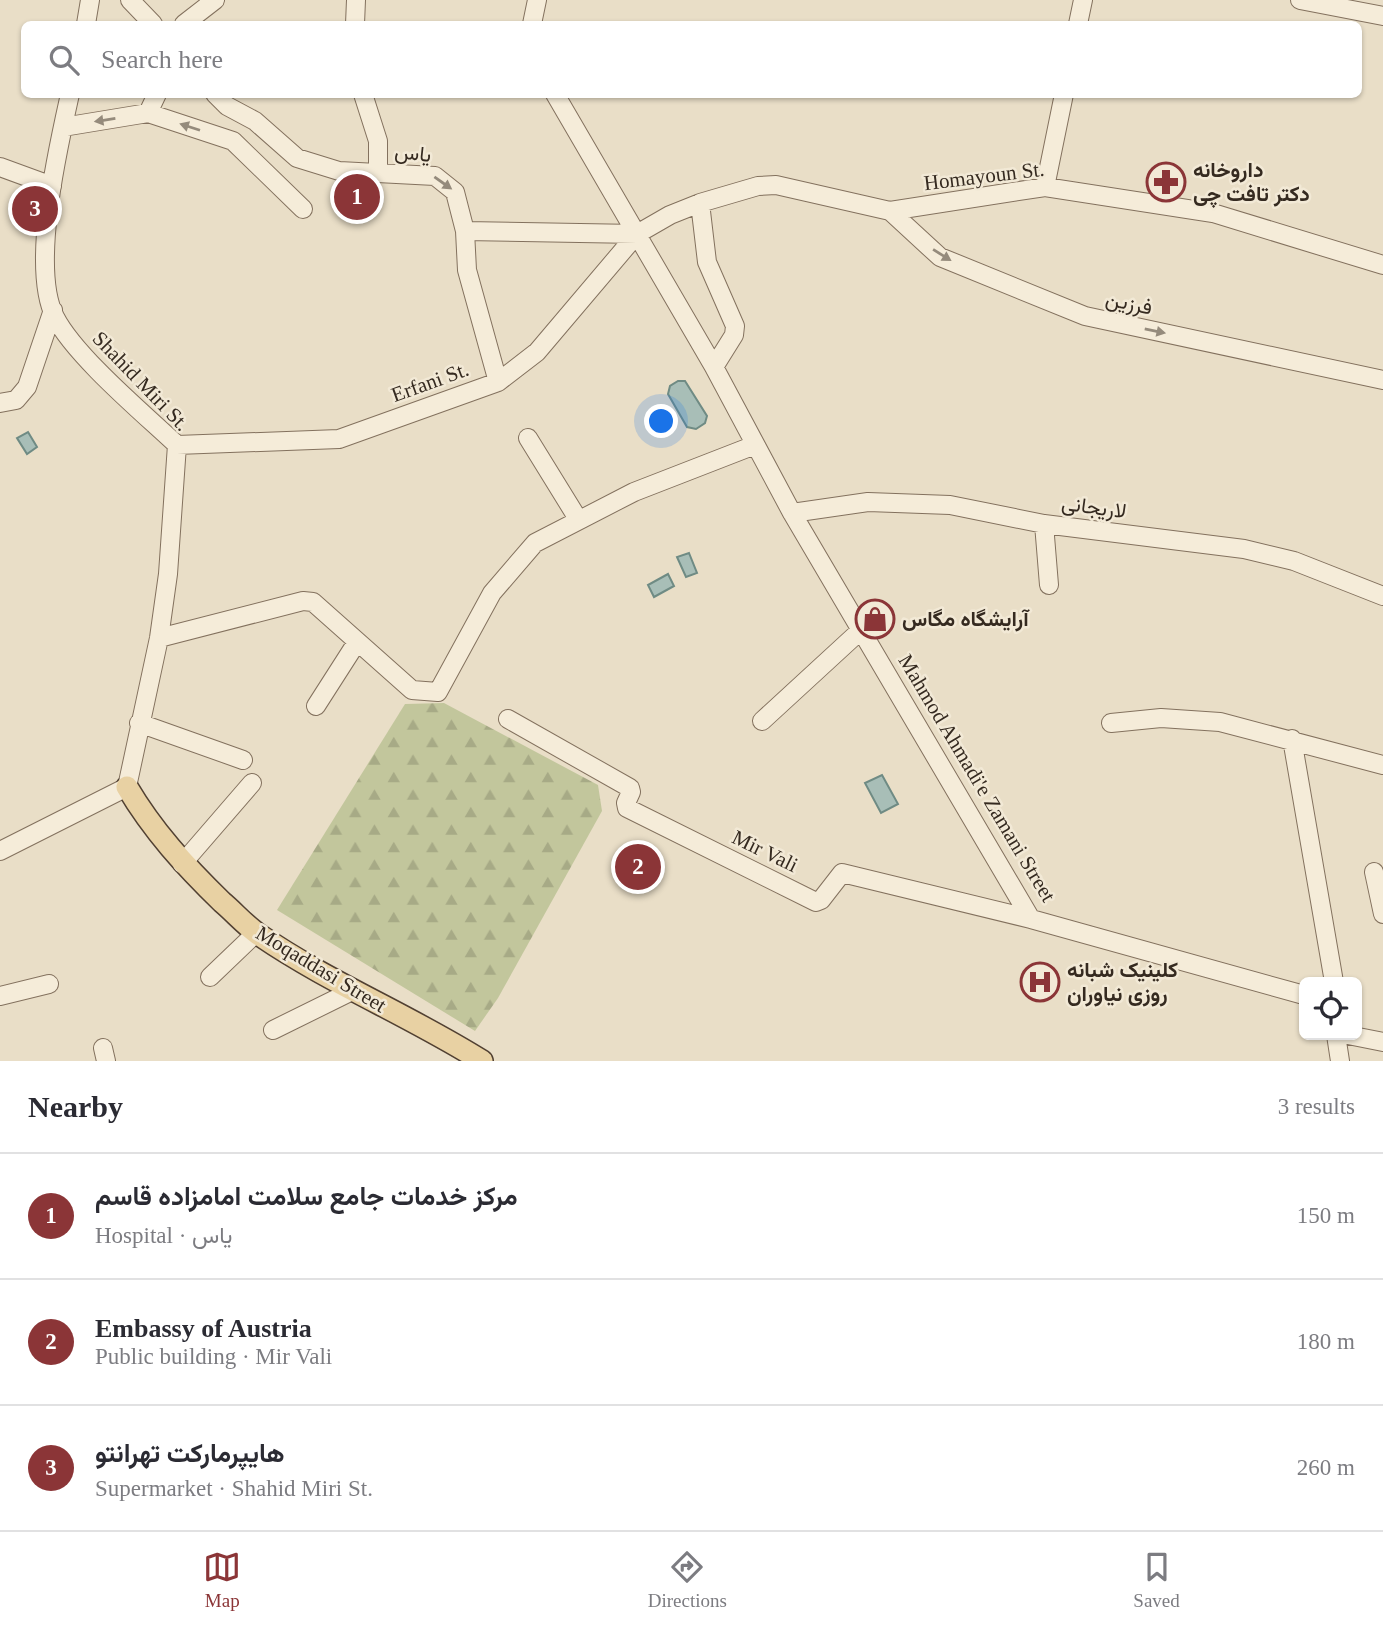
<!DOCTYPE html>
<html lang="en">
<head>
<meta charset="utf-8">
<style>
  body { margin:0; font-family:"Times New Roman",Vazirmatn,serif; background:#f2f2f3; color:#2b2b33 }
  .controls { position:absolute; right:21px; bottom:21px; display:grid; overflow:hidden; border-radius:10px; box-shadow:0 2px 5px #0004 }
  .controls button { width:63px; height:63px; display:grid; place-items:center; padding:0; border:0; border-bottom:2px solid #e1e1e2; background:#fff; color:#2b2b33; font:35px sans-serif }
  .you { position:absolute; left:662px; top:422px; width:24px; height:24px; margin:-18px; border:5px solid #fff; border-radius:50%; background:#1a73e8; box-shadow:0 0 0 10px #1a73e833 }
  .badge { display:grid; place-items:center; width:46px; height:46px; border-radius:50%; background:#8b3537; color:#fff; font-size:23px; font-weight:700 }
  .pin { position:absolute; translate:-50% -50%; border:4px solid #fff; box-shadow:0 2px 7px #0006 }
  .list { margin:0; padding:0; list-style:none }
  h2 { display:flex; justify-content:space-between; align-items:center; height:91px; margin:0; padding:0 28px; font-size:30px }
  h2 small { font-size:23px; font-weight:400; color:#7c7c81 }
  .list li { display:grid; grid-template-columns:46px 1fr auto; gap:21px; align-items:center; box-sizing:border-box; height:126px; padding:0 28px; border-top:2px solid #e1e1e2 }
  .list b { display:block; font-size:26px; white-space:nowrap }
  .list p { margin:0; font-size:23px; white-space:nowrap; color:#7c7c81 }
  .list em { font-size:23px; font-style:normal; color:#7c7c81 }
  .icon { flex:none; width:38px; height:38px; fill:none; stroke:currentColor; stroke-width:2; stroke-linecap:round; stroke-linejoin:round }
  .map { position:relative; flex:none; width:1383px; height:1061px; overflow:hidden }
  .search { position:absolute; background:#fff; box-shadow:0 2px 5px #0004; left:21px; right:21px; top:21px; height:77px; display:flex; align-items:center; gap:18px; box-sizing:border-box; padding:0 24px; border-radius:10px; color:#7c7c81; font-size:26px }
  .sheet { height:469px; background:#fff }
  nav { display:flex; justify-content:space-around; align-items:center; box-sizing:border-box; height:98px; border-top:2px solid #e1e1e2; background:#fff; font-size:19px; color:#7c7c81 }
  nav a { display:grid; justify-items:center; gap:4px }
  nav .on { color:#8b3537 }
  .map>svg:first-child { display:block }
  .forest { fill:url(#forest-firs) }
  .water { fill:#a8beb7; stroke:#6f8b84; stroke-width:2 }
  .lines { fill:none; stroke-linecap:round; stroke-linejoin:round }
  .minor-casing { stroke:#83715e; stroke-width:20 }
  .major-casing { stroke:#514032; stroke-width:24 }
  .minor { stroke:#f5ecd9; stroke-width:18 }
  .major { stroke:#e8d1a3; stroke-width:21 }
  .oneway { fill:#958b7c }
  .labels { text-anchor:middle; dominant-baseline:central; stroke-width:5; stroke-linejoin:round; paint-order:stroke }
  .street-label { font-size:21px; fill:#352a20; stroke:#f2e9d6 }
  .poi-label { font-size:21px; font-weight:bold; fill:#352a20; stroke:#f2e9d6; text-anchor:start }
</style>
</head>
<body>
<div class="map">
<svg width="1383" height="1061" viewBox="0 0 1383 1061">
  <defs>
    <pattern id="forest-firs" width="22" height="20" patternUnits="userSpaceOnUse" patternTransform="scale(1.75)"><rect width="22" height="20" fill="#c2c69c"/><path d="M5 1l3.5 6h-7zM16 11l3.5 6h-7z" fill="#a7aa86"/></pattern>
  </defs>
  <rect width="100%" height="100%" fill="#e9dec7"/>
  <!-- forest -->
  <path class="forest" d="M444,703L598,785L602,811L498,998L475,1031L277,910L405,704Z"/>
  <!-- water -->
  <path class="water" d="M678,381H685L707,416L705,423L696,429L687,427L668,394L670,386Z
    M28,432L37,447L27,454L17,438Z
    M689,553L697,573L686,577L677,557Z
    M668,574L674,586L654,597L648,585Z
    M882,775L898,804L881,813L865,783Z"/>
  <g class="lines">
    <defs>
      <path id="minor" d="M130,0L153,24
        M1300,0L1383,16
        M86,24L90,0
        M184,24L215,0
        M355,24L356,0
        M532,24L537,0
        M1078,24L1083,0
        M215,94L227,106L255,121L297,158L339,171L435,176L455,192L465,231L637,234
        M363,94L378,141V172
        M555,94L714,367L792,513L1031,919L1304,995
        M148,113L157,94
        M63,127L148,113L233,141L303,209
        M0,167L52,186
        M1045,187L1064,94
        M700,203L707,262L735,326L734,335L714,367
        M890,211L940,257L1085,316L1383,380
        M465,231L467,270L498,382
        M0,403L16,400L27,387L53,310
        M528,438L578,519
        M177,445L339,439L498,382L537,352L637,234L670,215L700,203L758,186L776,185L890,211L1045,187L1213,213L1383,265
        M792,513L868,502L950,505L1044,524L1244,549L1294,561L1383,596
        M1044,524L1049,585
        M159,638L303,601L313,602L412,690L438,692L492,593L535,543L634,492L755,445
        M316,706L357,642
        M508,719L630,788L631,792L626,803L627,808L816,902L821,900L842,873L1031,919
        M762,721L861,630
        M139,723L243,760
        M1111,723L1161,718L1220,722L1383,765
        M1292,739L1334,982
        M0,851L127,787L159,638L168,574L177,445C143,413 75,356 55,317C30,268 58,148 70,94
        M182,864L252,783
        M1374,872L1383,914
        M210,977L256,933
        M0,996L49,984
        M273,1030L352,991
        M1336,1035L1340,1061
        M1348,1035L1383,1042
        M103,1048L106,1061"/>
      <path id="major" d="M127,787C153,831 185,866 222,902C234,912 245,925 258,934C329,983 409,1015 482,1061"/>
    </defs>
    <!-- minor casing -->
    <use href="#minor" class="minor-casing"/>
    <!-- major casing -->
    <use href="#major" class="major-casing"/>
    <!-- minor -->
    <use href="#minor" class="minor"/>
    <!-- major -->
    <use href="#major" class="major"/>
  </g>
  <!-- one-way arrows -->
  <defs><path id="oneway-solid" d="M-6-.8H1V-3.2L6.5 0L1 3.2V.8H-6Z" transform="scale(1.75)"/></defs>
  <g class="oneway">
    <use href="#oneway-solid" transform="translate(105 120) rotate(171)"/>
    <use href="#oneway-solid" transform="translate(190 127) rotate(-162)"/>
    <use href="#oneway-solid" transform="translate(443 183) rotate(35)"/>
    <use href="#oneway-solid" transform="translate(942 255) rotate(32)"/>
    <use href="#oneway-solid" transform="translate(1155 331) rotate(12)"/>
  </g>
  <!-- icons -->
  <defs>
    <symbol id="pharmacy-ring" viewBox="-11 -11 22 22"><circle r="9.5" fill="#f2e9d6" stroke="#8b3537" stroke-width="1.5"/><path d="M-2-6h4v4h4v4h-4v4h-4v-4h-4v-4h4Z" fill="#8b3537"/></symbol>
    <symbol id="shop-ring" viewBox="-11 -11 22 22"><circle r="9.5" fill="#f2e9d6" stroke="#8b3537" stroke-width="1.5"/><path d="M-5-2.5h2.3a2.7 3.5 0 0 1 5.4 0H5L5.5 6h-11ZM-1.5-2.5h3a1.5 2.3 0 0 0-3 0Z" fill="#8b3537"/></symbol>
    <symbol id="hospital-ring" viewBox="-11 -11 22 22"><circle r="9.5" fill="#f2e9d6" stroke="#8b3537" stroke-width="1.5"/><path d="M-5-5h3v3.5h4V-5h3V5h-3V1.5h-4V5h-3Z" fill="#8b3537"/></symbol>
  </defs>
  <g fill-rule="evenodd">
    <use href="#pharmacy-ring" x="1144" y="160" width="44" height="44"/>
    <use href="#shop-ring" x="853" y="597" width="44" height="44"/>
    <use href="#hospital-ring" x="1018" y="960" width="44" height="44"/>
  </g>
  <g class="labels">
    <!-- street labels -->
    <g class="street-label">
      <text transform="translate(413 153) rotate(6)">یاس</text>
      <text transform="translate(984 176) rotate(-7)">Homayoun St.</text>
      <text transform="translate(1129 303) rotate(12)">فرزین</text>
      <text transform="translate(141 381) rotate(46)">Shahid Miri St.</text>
      <text transform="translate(430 382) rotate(-20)">Erfani St.</text>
      <text transform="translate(1094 507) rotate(8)">لاریجانی</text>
      <text transform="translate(977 778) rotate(59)">Mahmod Ahmadi'e Zamani Street</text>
      <text transform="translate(765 851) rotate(26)">Mir Vali</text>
      <text transform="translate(321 969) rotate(31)">Moqaddasi Street</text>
    </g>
    <!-- poi labels -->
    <g class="poi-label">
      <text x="1193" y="170">داروخانه<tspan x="1193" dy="24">دکتر تافت چی</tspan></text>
      <text x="902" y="619">آرایشگاه مگاس</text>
      <text x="1067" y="970">کلینیک شبانه<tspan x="1067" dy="24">روزی نیاوران</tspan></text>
    </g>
  </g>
</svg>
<div class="controls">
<button><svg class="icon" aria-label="locate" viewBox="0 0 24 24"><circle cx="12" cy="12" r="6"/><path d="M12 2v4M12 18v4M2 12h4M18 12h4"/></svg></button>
</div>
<div class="you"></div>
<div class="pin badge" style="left:357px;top:197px">1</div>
<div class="pin badge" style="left:638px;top:867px">2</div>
<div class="pin badge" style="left:35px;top:209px">3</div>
<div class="search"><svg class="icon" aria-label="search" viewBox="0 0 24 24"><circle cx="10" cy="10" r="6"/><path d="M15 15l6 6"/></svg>Search here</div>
</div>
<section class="sheet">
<h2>Nearby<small>3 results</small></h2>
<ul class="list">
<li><span class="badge">1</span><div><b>مرکز خدمات جامع سلامت امامزاده قاسم</b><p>Hospital · یاس</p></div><em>150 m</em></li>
<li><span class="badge">2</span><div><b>Embassy of Austria</b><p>Public building · Mir Vali</p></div><em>180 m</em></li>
<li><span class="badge">3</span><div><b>هایپرمارکت تهرانتو</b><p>Supermarket · Shahid Miri St.</p></div><em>260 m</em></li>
</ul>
</section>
<nav>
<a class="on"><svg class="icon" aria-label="map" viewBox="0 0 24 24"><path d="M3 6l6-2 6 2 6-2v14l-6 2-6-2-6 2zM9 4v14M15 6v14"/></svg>Map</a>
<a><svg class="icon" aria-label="directions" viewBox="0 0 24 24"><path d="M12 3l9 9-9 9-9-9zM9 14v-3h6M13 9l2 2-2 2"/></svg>Directions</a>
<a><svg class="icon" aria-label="saved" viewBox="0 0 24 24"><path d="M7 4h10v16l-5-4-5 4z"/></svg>Saved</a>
</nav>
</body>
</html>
